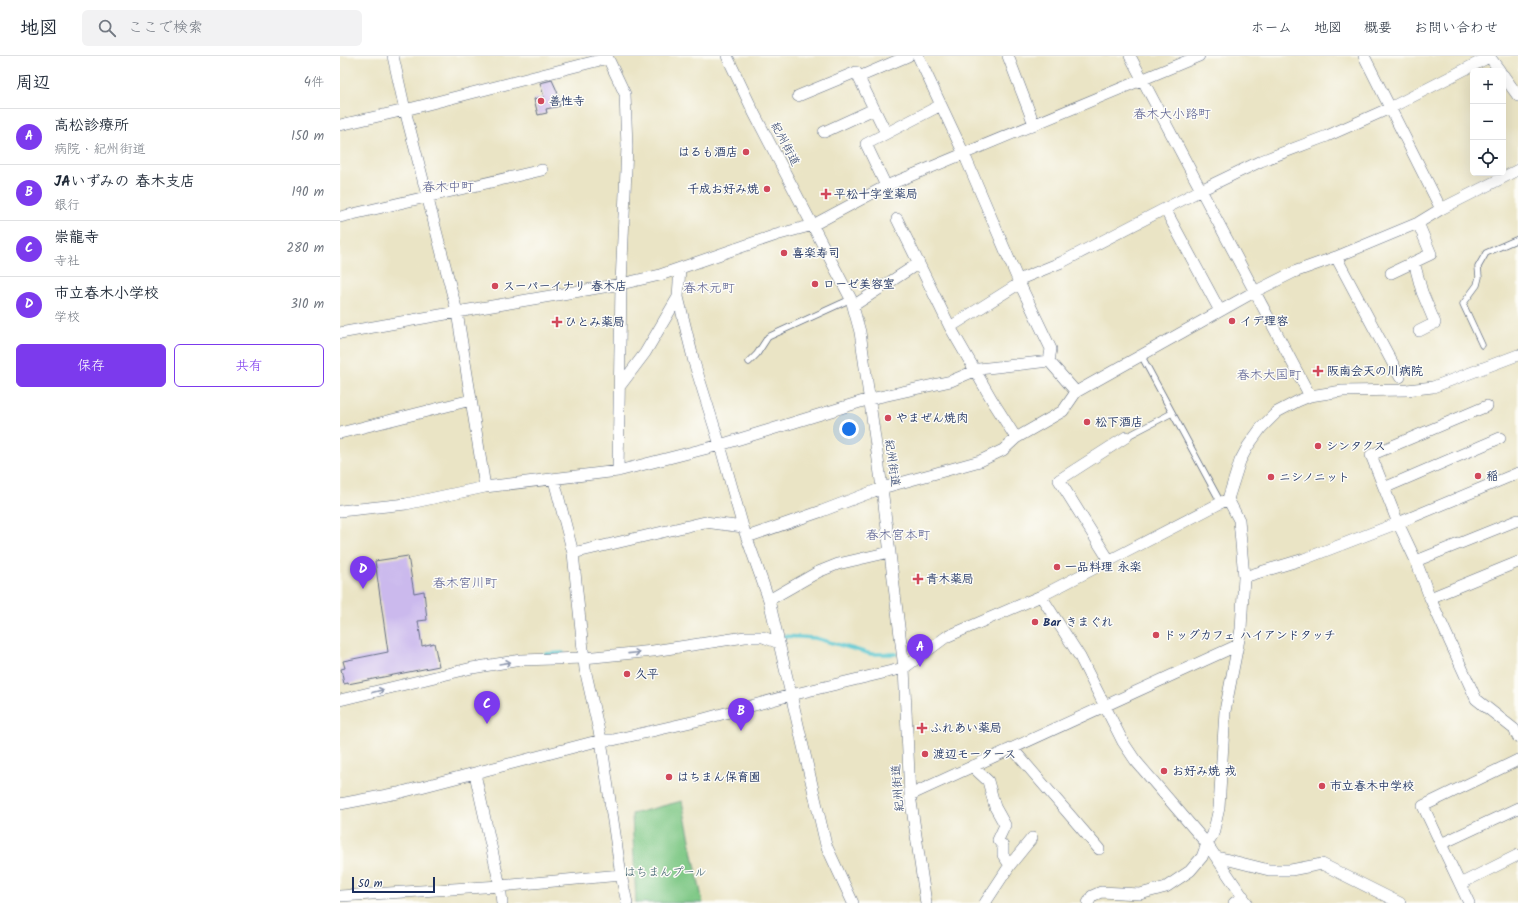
<!DOCTYPE html>
<html lang="ja">
<head>
<meta charset="utf-8">
<style>
  body { margin:0; font-family:Kalam,"Klee One",sans-serif; background:#f2f2f3; color:#1f2937 }
  .controls { position:absolute; right:12px; top:12px; display:grid; overflow:hidden; border-radius:6px; box-shadow:0 4px 16px #0002 }
  .controls button { width:36px; height:36px; display:grid; place-items:center; padding:0; border:0; border-bottom:1px solid #e0e1e3; background:#fff; color:#1f2937; font:20px sans-serif }
  .scale { position:absolute; left:12px; bottom:10px; width:83px; box-sizing:border-box; padding-left:4px; border:2px solid #1b2f5e; border-top:0; font-size:11px; line-height:14px; white-space:nowrap; color:#1b2f5e; -webkit-text-stroke:3px #fdfcf7; paint-order:stroke }
  .you { position:absolute; left:509px; top:373px; width:14px; height:14px; margin:-10px; border:3px solid #fff; border-radius:50%; background:#1a73e8; box-shadow:0 0 0 6px #1a73e833 }
  .badge { display:grid; place-items:center; width:26px; height:26px; border-radius:50%; background:#7c3aed; color:#fff; font-size:13px; font-weight:700 }
  .pin { position:absolute; translate:-50% -33px; filter:drop-shadow(0 1px 2px #0008) }
  .pin::after { content:''; position:absolute; top:21px; width:14px; height:12px; background:inherit; clip-path:polygon(0 0,100% 0,50% 100%) }
  .list { margin:0; padding:0; list-style:none }
  h2 { display:flex; justify-content:space-between; align-items:center; height:52px; margin:0; padding:0 16px; font-size:17px }
  h2 small { font-size:13px; font-weight:400; color:#747a83 }
  .list li { display:grid; grid-template-columns:26px 1fr auto; gap:12px; align-items:center; box-sizing:border-box; height:56px; padding:0 16px; border-top:1px solid #e0e1e3 }
  .list b { display:block; font-size:15px; white-space:nowrap }
  .list p { margin:0; font-size:13px; white-space:nowrap; color:#747a83 }
  .list em { font-size:13px; font-style:normal; color:#747a83 }
  .actions { display:flex; gap:8px; padding:12px 16px }
  .actions a { flex:1; padding:9px 0; border:1px solid #7c3aed; border-radius:6px; text-align:center; font-size:14px; color:#7c3aed }
  .actions .main { background:#7c3aed; color:#fff }
  .icon { flex:none; width:22px; height:22px; fill:none; stroke:currentColor; stroke-width:2; stroke-linecap:round; stroke-linejoin:round }
  .map { position:relative; flex:none; width:1178px; height:847px; overflow:hidden }
  header { display:flex; align-items:center; gap:24px; box-sizing:border-box; height:56px; padding:0 20px; background:#fff; border-bottom:1px solid #e0e1e3 }
  header strong { font-size:19px }
  nav { display:flex; gap:22px; margin-inline-start:auto; font-size:14px }
  .search { width:280px; height:36px; background:#f2f2f3; display:flex; align-items:center; gap:10px; box-sizing:border-box; padding:0 14px; border-radius:6px; color:#747a83; font-size:15px }
  main { display:flex }
  aside { flex:1; background:#fff }
  .map>svg:first-child { display:block }
  .green { fill:#7ec885; stroke:#4c7c72 }
  .lines { fill:none; stroke-linecap:round; stroke-linejoin:round }
  .stream { stroke:#5ac7d1; stroke-width:3.5 }
  .building { fill:#cbb9ed }
  .lane-casing { stroke:#636e82; stroke-width:7 }
  .street-casing { stroke:#636e82; stroke-width:12 }
  .lane { stroke:#fff; stroke-width:5.5 }
  .street { stroke:#fff; stroke-width:11 }
  .oneway { stroke:#8d97ae }
  .poi-dot { fill:#d1495b; stroke:#fdfcf7; stroke-width:1.5 }
  .labels { text-anchor:middle; dominant-baseline:central; stroke-width:3; stroke-linejoin:round; paint-order:stroke }
  .poi-label { font-size:12px; font-weight:bold; fill:#1b2f5e; stroke:#fdfcf7; text-anchor:start }
  .street-label { font-size:12px; fill:#1b2f5e; stroke:#fdfcf7 }
  .park-label { font-size:12px; fill:#395d6a; stroke:#fdfcf7 }
  .neighbourhood-label { font-size:13px; fill:#595f90; stroke:#fdfcf7 }
</style>
</head>
<body>
<header>
<strong>地図</strong>
<div class="search"><svg class="icon" aria-label="search" viewBox="0 0 24 24"><circle cx="10" cy="10" r="6"/><path d="M15 15l6 6"/></svg>ここで検索</div>
<nav><a>ホーム</a><a>地図</a><a>概要</a><a>お問い合わせ</a></nav>
</header>
<main>
<aside>
<h2>周辺<small>4件</small></h2>
<ul class="list">
<li><span class="badge">A</span><div><b>高松診療所</b><p>病院 · 紀州街道</p></div><em>150 m</em></li>
<li><span class="badge">B</span><div><b>JAいずみの 春木支店</b><p>銀行</p></div><em>190 m</em></li>
<li><span class="badge">C</span><div><b>崇龍寺</b><p>寺社</p></div><em>280 m</em></li>
<li><span class="badge">D</span><div><b>市立春木小学校</b><p>学校</p></div><em>310 m</em></li>
</ul>
<div class="actions"><a class="main">保存</a><a>共有</a></div>
</aside>
<div class="map">
<svg width="1178" height="847" viewBox="0 0 1178 847">
  <rect width="100%" height="100%" fill="#fdfcf7"/>
  <filter id="ink" filterUnits="userSpaceOnUse"><feTurbulence type="fractalNoise" baseFrequency=".025" numOctaves="2"/><feDisplacementMap in="SourceGraphic" scale="8" xChannelSelector="R" yChannelSelector="G"/><feConvolveMatrix kernelMatrix="1 2 1 2 8 2 1 2 1" color-interpolation-filters="sRGB"/></filter>
  <filter id="wash" filterUnits="userSpaceOnUse"><feTurbulence type="fractalNoise" baseFrequency=".012" numOctaves="4" result="noise"/><feDisplacementMap in="SourceGraphic" scale="16" xChannelSelector="R" yChannelSelector="G"/><feGaussianBlur stdDeviation="0.9" result="paint"/><feColorMatrix in="noise" values="0 0 0 0 0 0 0 0 0 0 0 0 0 0 0 0 0 1.4 0 .05"/><feComposite in="paint" operator="in"/></filter>
  <g filter="url(#wash)">
    <rect width="100%" height="100%" fill="#eae4c5"/>
    <!-- green -->
    <path class="green" d="M342,745L363,847H296L292,758Z"/>
    <g class="lines">
      <!-- stream -->
      <path class="stream" d="M443,580L475,582L531,598H556
        M205,598L223,597"/>
    </g>
    <g id="blocks">
      <!-- building -->
      <path class="building" d="M212,24L217,35L220,50L206,53L207,57L198,59L194,43L204,41L200,27Z
        M68,500L74,537L84,535L87,564L78,565L82,590L94,587L99,610L8,628V627L4,628L1,613L5,612L3,605L48,596L35,505Z"/>
    </g>
  </g>
  <g filter="url(#ink)">
    <use href="#blocks" fill-opacity="0" stroke="#636e82" stroke-width="1"/>
    <g class="lines">
      <defs>
        <path id="lane" d="M1142,289L1123,248L1137,229L1139,221L1138,211L1146,197L1178,183
          M801,299L881,447
          M409,306L417,298L428,281L511,243
          M786,381L832,357"/>
        <path id="street" d="M53,0L65,54L117,256L145,431
          M267,0L285,38L287,91L281,228L278,415
          M387,0L414,57L511,243L520,276L542,432L564,612L570,739L586,847
          M578,0L624,98L678,224L711,293L709,305
          M668,0L694,68
          M790,0L970,340
          M1024,0L1101,153
          M1149,0L1160,15
          M1163,19L1178,40
          M519,21L568,0
          M458,40L516,16L546,77
          M0,69L65,54L268,2
          M484,76L534,53
          M546,130L526,88L601,49
          M825,153L880,255
          M0,161L202,114
          M557,163L610,271L652,344L676,382
          M996,201L1060,321
          M1074,206L1082,236L1095,267L1079,275
          M340,212L338,241L354,306L380,389L403,471L429,544L486,789L513,847
          M1051,217L1091,198L1078,167
          M678,224L722,206L861,134L921,105L987,80L1050,52L1149,1
          M513,250L579,207
          M610,271L680,227
          M0,277L117,256L281,228L320,219L436,179L473,169L546,130L859,0
          M709,305L736,336
          M280,330L305,297L338,241
          M1147,350L1031,399L1058,467L1076,505L1090,542L1136,643L1174,673L1178,681
          M0,377L131,344
          M214,424L233,497L245,613L261,684L281,819L287,847
          M1044,432L1160,382
          M0,455L66,448L145,431L278,415L380,389L530,343L611,325L639,313L709,305
          M407,481L482,455L542,432L640,405L663,394L676,382L723,355L736,336L914,236L954,216L996,201L1078,167L1101,153L1178,114
          M233,497L365,466L403,471
          M769,504L719,424L786,381
          M1076,505L1178,464
          M904,521L964,503L1058,467L1178,417
          M701,540L740,601L783,686L795,704L867,788L907,847
          M1090,542L1178,506
          M429,544L478,516L498,508L550,496
          M0,644L132,612L181,604L244,602L313,595L405,581H423L439,587
          M672,692L759,793
          M632,710L648,725L655,751L665,769L658,784L663,790V799L670,809
          M135,718L160,830L162,847
          M570,739L898,589
          M0,748L58,737L261,684H273L360,664L451,639L564,612L606,581L701,540L888,443
          M1101,788L1178,752
          M877,801L929,814H951L982,808L1060,847
          M1120,828L1178,799
          M0,840L160,830L281,819
          M645,847L670,809L692,782
          M748,847L752,840L761,836L800,838L826,831L850,815L862,801L867,788L873,778L879,752L885,655L901,573L904,521L899,464L888,443L900,405L908,390L921,372L937,356L958,345L970,340L1002,335L1067,334L1093,331L1178,299
          M894,847L903,840
          M1129,847L1083,750L1178,704"/>
      </defs>
      <!-- lane casing -->
      <use href="#lane" class="lane-casing"/>
      <!-- street casing -->
      <use href="#street" class="street-casing"/>
      <!-- lane -->
      <use href="#lane" class="lane"/>
      <!-- street -->
      <use href="#street" class="street"/>
    </g>
    <!-- one-way arrows -->
    <defs><path id="oneway-shaft" d="M-6 0H5M1.5-3L5.5 0L1.5 3" fill="none" stroke-width="1.6" stroke-linecap="round" stroke-linejoin="round"/></defs>
    <g class="oneway">
      <use href="#oneway-shaft" transform="translate(294 597) rotate(-6)"/>
      <use href="#oneway-shaft" transform="translate(165 607) rotate(-9)"/>
      <use href="#oneway-shaft" transform="translate(38 635) rotate(-14)"/>
    </g>
  </g>
  <!-- markers -->
  <g class="poi-dot">
    <circle cx="201" cy="45" r="4"/>
    <circle cx="406" cy="96" r="4"/>
    <circle cx="427" cy="133" r="4"/>
    <path d="M484 132h4v4h4v4h-4v4h-4v-4h-4v-4h4z"/>
    <circle cx="444" cy="197" r="4"/>
    <circle cx="475" cy="228" r="4"/>
    <circle cx="155" cy="230" r="4"/>
    <circle cx="892" cy="265" r="4"/>
    <path d="M215 260h4v4h4v4h-4v4h-4v-4h-4v-4h4z"/>
    <path d="M976 309h4v4h4v4h-4v4h-4v-4h-4v-4h4z"/>
    <circle cx="548" cy="362" r="4"/>
    <circle cx="747" cy="366" r="4"/>
    <circle cx="978" cy="390" r="4"/>
    <circle cx="1138" cy="420" r="4"/>
    <circle cx="931" cy="421" r="4"/>
    <circle cx="717" cy="511" r="4"/>
    <path d="M576 517h4v4h4v4h-4v4h-4v-4h-4v-4h4z"/>
    <circle cx="695" cy="566" r="4"/>
    <circle cx="816" cy="579" r="4"/>
    <circle cx="287" cy="618" r="4"/>
    <path d="M580 666h4v4h4v4h-4v4h-4v-4h-4v-4h4z"/>
    <circle cx="585" cy="698" r="4"/>
    <circle cx="824" cy="715" r="4"/>
    <circle cx="329" cy="721" r="4"/>
    <circle cx="982" cy="730" r="4"/>
  </g>
  <g class="labels">
    <!-- poi labels -->
    <g class="poi-label">
      <text x="209" y="45">善性寺</text>
      <text x="398" y="96" text-anchor="end">はるも酒店</text>
      <text x="419" y="133" text-anchor="end">千成お好み焼</text>
      <text x="494" y="138">平松十字堂薬局</text>
      <text x="452" y="197">喜楽寿司</text>
      <text x="483" y="228">ローゼ美容室</text>
      <text x="163" y="230">スーパーイナリ 春木店</text>
      <text x="900" y="265">イデ理容</text>
      <text x="225" y="266">ひとみ薬局</text>
      <text x="987" y="315">阪南会天の川病院</text>
      <text x="556" y="362">やまぜん焼肉</text>
      <text x="755" y="366">松下酒店</text>
      <text x="986" y="390">シンタクス</text>
      <text x="1146" y="420">稲</text>
      <text x="939" y="421">ニシノニット</text>
      <text x="725" y="511">一品料理 永楽</text>
      <text x="586" y="523">青木薬局</text>
      <text x="703" y="566">Bar きまぐれ</text>
      <text x="824" y="579">ドッグカフェ ハイアンドタッチ</text>
      <text x="295" y="618">久平</text>
      <text x="590" y="672">ふれあい薬局</text>
      <text x="593" y="698">渡辺モータース</text>
      <text x="832" y="715">お好み焼 戎</text>
      <text x="337" y="721">はちまん保育園</text>
      <text x="990" y="730">市立春木中学校</text>
    </g>
    <!-- street labels -->
    <g class="street-label">
      <text transform="translate(445 88) rotate(62)">紀州街道</text>
      <text transform="translate(552 407) rotate(82)">紀州街道</text>
      <text transform="translate(558 732) rotate(-95)">紀州街道</text>
    </g>
    <!-- park labels -->
    <g class="park-label">
      <text x="325" y="816">はちまんプール</text>
    </g>
    <!-- neighbourhood labels -->
    <g class="neighbourhood-label">
      <text x="832" y="58">春木大小路町</text>
      <text x="108" y="131">春木中町</text>
      <text x="369" y="232">春木元町</text>
      <text x="929" y="319">春木大国町</text>
      <text x="558" y="479">春木宮本町</text>
      <text x="125" y="527">春木宮川町</text>
    </g>
  </g>
</svg>
<div class="controls">
<button>+</button>
<button>−</button>
<button><svg class="icon" aria-label="locate" viewBox="0 0 24 24"><circle cx="12" cy="12" r="6"/><path d="M12 2v4M12 18v4M2 12h4M18 12h4"/></svg></button>
</div>
<div class="scale">50 m</div>
<div class="you"></div>
<div class="pin badge" style="left:580px;top:611px">A</div>
<div class="pin badge" style="left:401px;top:675px">B</div>
<div class="pin badge" style="left:147px;top:668px">C</div>
<div class="pin badge" style="left:23px;top:533px">D</div>
</div>
</main>
</body>
</html>
